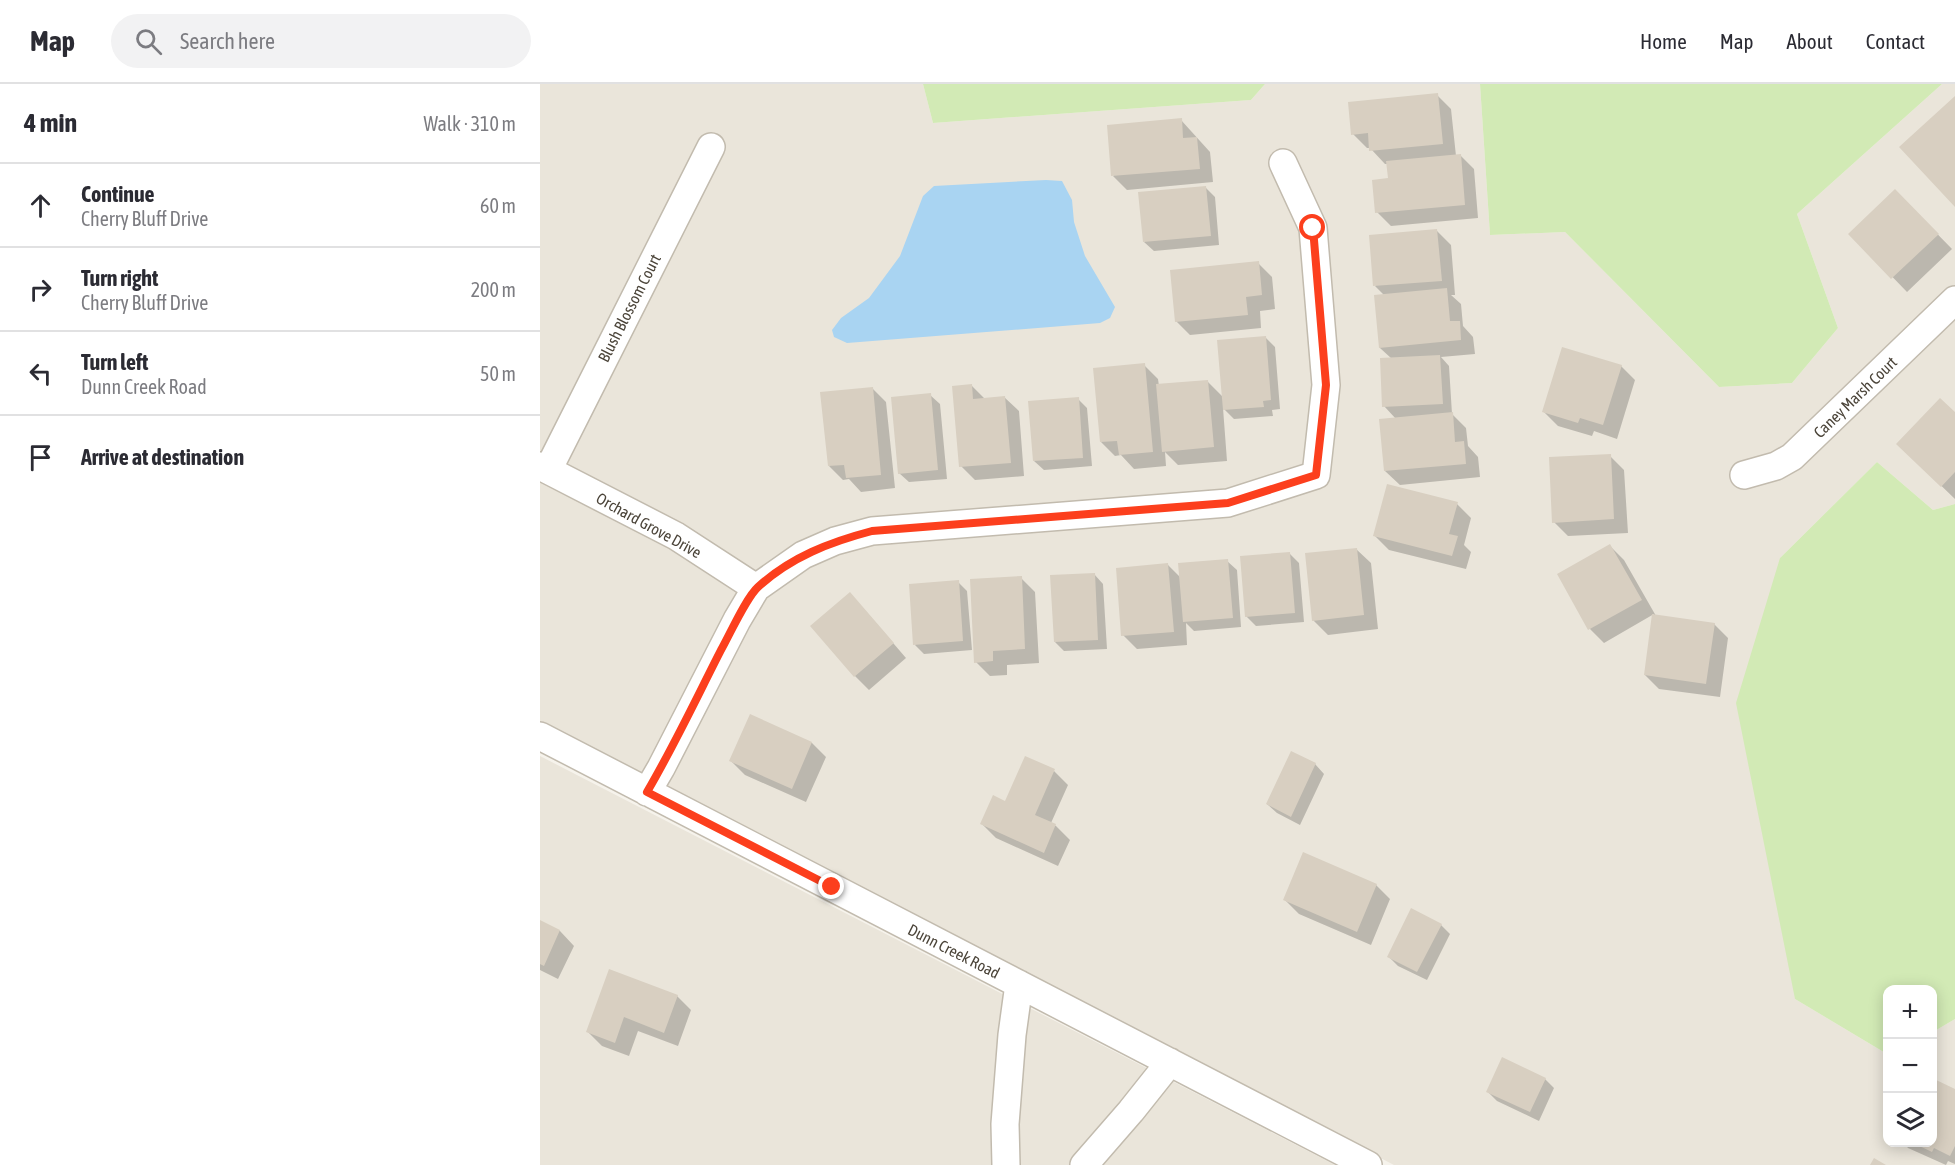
<!DOCTYPE html>
<html lang="en">
<head>
<meta charset="utf-8">
<style>
  body { margin:0; font-family:"Asap Condensed",sans-serif; background:#f2f2f3; color:#2b2b33 }
  .controls { position:absolute; right:18px; bottom:18px; display:grid; overflow:hidden; border-radius:12px; box-shadow:0 3px 15px #0003 }
  .controls button { width:54px; height:54px; display:grid; place-items:center; padding:0; border:0; border-bottom:2px solid #e1e1e2; background:#fff; color:#2b2b33; font:30px sans-serif }
  .stop { position:absolute; width:18px; height:18px; margin:-14px; border:4px solid #fc3f1d; border-radius:50%; background:#fff }
  .stop.end { background:#fc3f1d; border-color:#fff; box-shadow:0 2px 6px #0008 }
  .list { margin:0; padding:0; list-style:none }
  h2 { display:flex; justify-content:space-between; align-items:center; height:78px; margin:0; padding:0 24px; font-size:26px }
  h2 small { font-size:20px; font-weight:400; color:#7c7c81 }
  .list li { display:grid; grid-template-columns:39px 1fr auto; gap:18px; align-items:center; box-sizing:border-box; height:84px; padding:0 24px; border-top:2px solid #e1e1e2 }
  .list b { display:block; font-size:22px; white-space:nowrap }
  .list p { margin:0; font-size:20px; white-space:nowrap; color:#7c7c81 }
  .list em { font-size:20px; font-style:normal; color:#7c7c81 }
  .icon { flex:none; width:33px; height:33px; fill:none; stroke:currentColor; stroke-width:2; stroke-linecap:round; stroke-linejoin:round }
  .map { position:relative; flex:none; width:1415px; height:1081px; overflow:hidden }
  header { display:flex; align-items:center; gap:36px; box-sizing:border-box; height:84px; padding:0 30px; background:#fff; border-bottom:2px solid #e1e1e2 }
  header strong { font-size:28px }
  nav { display:flex; gap:33px; margin-inline-start:auto; font-size:21px }
  .search { width:420px; height:54px; background:#f2f2f3; display:flex; align-items:center; gap:15px; box-sizing:border-box; padding:0 21px; border-radius:33px; color:#7c7c81; font-size:22px }
  main { display:flex }
  aside { flex:1; background:#fff }
  .map>svg:first-child { display:block }
  .residential { fill:#eae5da }
  .green { fill:#d2eab5 }
  .water { fill:#a9d4f2 }
  .shadow { fill:#0003 }
  .building { fill:#d8cfc1 }
  .lines { fill:none; stroke-linecap:round; stroke-linejoin:round }
  .minor-casing { stroke:#c2bbae; stroke-width:30 }
  .minor { stroke:#fff; stroke-width:27 }
  .route { stroke:#fc3f1d; stroke-width:8 }
  .labels { text-anchor:middle; dominant-baseline:central; stroke-width:4.5; stroke-linejoin:round; paint-order:stroke }
  .street-label { font-size:16px; fill:#4b4439; stroke:#fff }
</style>
</head>
<body>
<header>
<strong>Map</strong>
<div class="search"><svg class="icon" aria-label="search" viewBox="0 0 24 24"><circle cx="10" cy="10" r="6"/><path d="M15 15l6 6"/></svg>Search here</div>
<nav><a>Home</a><a>Map</a><a>About</a><a>Contact</a></nav>
</header>
<main>
<aside>
<h2>4 min<small>Walk · 310 m</small></h2>
<ul class="list">
<li><svg class="icon" aria-label="ahead" viewBox="0 0 24 24"><path d="M12 20V5M6 11l6-6 6 6"/></svg><div><b>Continue</b><p>Cherry Bluff Drive</p></div><em>60 m</em></li>
<li><svg class="icon" aria-label="right" viewBox="0 0 24 24"><path d="M7 20v-9h11M14 6l5 5-5 5"/></svg><div><b>Turn right</b><p>Cherry Bluff Drive</p></div><em>200 m</em></li>
<li><svg class="icon" aria-label="left" viewBox="0 0 24 24"><path d="M17 20v-9H6M10 6l-5 5 5 5"/></svg><div><b>Turn left</b><p>Dunn Creek Road</p></div><em>50 m</em></li>
<li><svg class="icon" aria-label="arrive" viewBox="0 0 24 24"><path d="M6 21V4h12l-3 4 3 4H6"/></svg><div><b>Arrive at destination</b></div></li>
</ul>
</aside>
<div class="map">
<svg width="1415" height="1081" viewBox="0 0 1415 1081">
  <rect width="100%" height="100%" fill="#f6f3ec"/>
  <!-- residential -->
  <path class="residential" d="M0,0H383L393,39L711,16L725,0H940L950,151L1025,148L1179,303L1252,299L1298,244L1257,130L1402,0H1415V420L1393,426L1337,378L1240,474L1255,915L1347,970L1348,1058H1392L1393,948L1415,935V1081H854L0,641Z
    M0,672L795,1081H0Z"/>
  <!-- green -->
  <path class="green" d="M383,0H725L711,16L393,39Z
    M940,0H1402L1257,130L1298,244L1252,299L1179,303L1025,148L950,151Z
    M1337,378L1393,426L1415,420V935L1393,948L1392,906H1348L1347,970L1255,915L1196,619L1240,474Z"/>
  <!-- water -->
  <path class="water" d="M506,96L522,97L532,116L534,138L545,172L575,223L570,234L560,239L307,259L294,253L292,246L301,234L329,214L360,172L383,112L394,102Z"/>
  <!-- shadow -->
  <path class="shadow" d="M897,11L911,25L916,72L920,71L934,85L938,134L851,142L837,128L849,95L848,80H845L830,64H827L813,50Z
    M641,36L670,68L673,98L587,106L573,92Z
    M666,104L675,113L679,161L614,167L604,158Z
    M1369,121L1412,165L1367,208L1311,150Z
    M897,147L911,161L915,211H911L921,220L923,242L933,253L935,270L901,273L909,282L912,330L926,344L928,362L938,373L940,393L860,401L845,387L856,335L844,322L852,275L840,264L845,212L835,202Z
    M718,179L732,193L735,225L720,227L721,244L650,251L636,237Z
    M725,253L735,263L740,325L732,326L733,332L694,335L683,324L687,377L638,381L625,368L626,382L594,385L581,371L575,372L561,358L604,281L618,295L619,302L668,298L683,313Z
    M1081,282L1095,296L1077,355L1054,347L1052,352L1018,342L1004,328Z
    M432,302L445,315L464,313L479,327L484,392L435,396L421,382Z
    M332,304L346,318L355,404L321,408L309,395L303,396L289,382Z
    M390,311L400,320L407,395L369,398L359,389Z
    M538,315L547,324L552,382L504,386L494,377Z
    M1415,330V415L1358,360Z
    M1070,372L1084,386L1088,449L1028,452L1014,438Z
    M917,420L931,434L924,461L931,468L926,485L849,466L835,452Z
    M1070,462L1084,476L1116,532L1174,540L1188,554L1180,613L1119,605L1105,591L1114,530L1064,559L1050,545Z
    M816,465L831,479L838,545L788,551L773,536Z
    M749,469L759,479L764,538L716,542L706,532Z
    M687,477L697,486L701,543L654,547L646,539L647,561L597,565L583,551L628,481L641,494Z
    M554,490L563,500L567,565L524,567L515,558Z
    M481,494L495,508L499,579L467,581V591L450,592L436,578Z
    M418,498L427,507L432,566L384,570L375,561Z
    M323,524L366,574L329,606L315,592Z
    M211,632L272,659L286,673L266,718L205,691L191,677Z
    M775,680L784,690L760,741L737,729L727,720Z
    M514,687L528,701L511,739L516,742L530,756L518,782L456,754L442,740L466,719Z
    M836,801L850,815L831,861L759,830L745,816Z
    M0,838L20,847L34,862L18,895L0,886Z
    M901,841L910,850L887,896L858,882L849,873Z
    M70,887L137,912L151,926L138,962L98,947L89,972L62,962L48,948Z
    M1005,995L1014,1004L999,1037L957,1017L948,1008Z
    M1415,1007V1080L1408,1077L1406,1081L1368,1064L1363,1058H1392Z"/>
  <!-- building -->
  <path class="building" d="M898,9L903,60L829,67L828,49L811,51L808,18Z
    M1415,12V123L1359,63Z
    M642,34L643,54L657,53L660,85L571,92L567,41Z
    M921,70L925,121L835,129L832,96L848,94L846,77Z
    M666,102L671,152L603,158L598,108Z
    M1355,105L1399,150L1351,195L1308,150Z
    M897,145L902,197L833,202L829,151Z
    M719,177L722,211L706,213L708,231L635,238L630,186Z
    M907,204L910,237H920L921,256L839,264L834,211Z
    M726,252L731,316L723,317L724,323L683,326L677,256Z
    M1022,263L1082,281L1063,341L1040,334L1038,339L1002,328Z
    M900,271L903,320L842,323L840,274Z
    M605,279L613,368L579,371L577,357L560,358L553,284Z
    M668,296L674,363L622,368L616,300Z
    M432,300L433,315L465,312L471,379L419,383L412,302Z
    M333,303L341,391L306,394L304,381L288,382L280,308Z
    M391,309L398,386L358,390L351,313Z
    M539,313L543,374L493,377L488,317Z
    M1400,314L1415,328V388L1401,403L1356,360Z
    M913,328L915,358L924,357L926,380L844,387L839,335Z
    M1071,370L1074,435L1012,439L1009,373Z
    M847,400L918,418L909,450L918,452L912,472L833,452Z
    M1070,460L1102,516L1048,546L1017,490Z
    M817,464L824,531L772,537L765,469Z
    M750,468L755,529L705,533L700,472Z
    M688,475L693,534L643,538L638,479Z
    M628,479L634,548L581,552L576,484Z
    M555,489L558,556L514,558L510,491Z
    M482,492L485,565L453,567V577L434,579L430,495Z
    M419,496L423,557L373,561L369,500Z
    M310,508L354,559L314,593L270,542Z
    M1112,530L1175,539L1166,600L1104,591Z
    M210,630L272,658L252,705L189,677Z
    M751,667L776,679L751,733L726,720Z
    M485,672L515,685L495,731L516,740L504,769L440,740L453,711L465,717Z
    M763,768L837,800L817,848L743,816Z
    M871,824L902,840L877,888L847,873Z
    M0,836L20,846L4,882L0,880Z
    M69,885L138,911L124,949L84,933L75,959L46,948Z
    M962,973L1006,994L990,1028L946,1008Z
    M1392,994L1415,1005V1062L1410,1072L1394,1064L1392,1068L1371,1058H1392Z
    M1334,1074L1346,1081H1330Z"/>
  <g class="lines">
    <defs>
      <path id="minor" d="M0,382L136,452L216,504
        M8,386L171,63
        M1204,391L1236,382L1252,373L1415,216
        M0,652L828,1081
        M107,708L121,684L197,536L216,504L263,471L295,457L332,447L688,419L776,391L786,301L773,144L743,79
        M466,1081L465,1040L472,951L479,900
        M544,1081L591,1027L630,978"/>
    </defs>
    <!-- minor casing -->
    <use href="#minor" class="minor-casing"/>
    <!-- minor -->
    <use href="#minor" class="minor"/>
  </g>
  <g class="lines">
    <!-- route -->
    <path class="route" d="M292,803L107,708C134,662 157,613 181,566C190,550 206,514 218,503C251,473 290,458 332,447L688,419L776,391L786,301L773,144"/>
  </g>
  <g class="labels">
    <!-- street labels -->
    <g class="street-label">
      <text transform="translate(89 224) rotate(-63)">Blush Blossom Court</text>
      <text transform="translate(1315 313) rotate(-44)">Caney Marsh Court</text>
      <text transform="translate(109 441) rotate(29)">Orchard Grove Drive</text>
      <text transform="translate(414 867) rotate(27)">Dunn Creek Road</text>
    </g>
  </g>
</svg>
<div class="controls">
<button>+</button>
<button>−</button>
<button><svg class="icon" aria-label="layers" viewBox="0 0 24 24"><path d="M12 4l9 5-9 5-9-5zM3 14l9 5 9-5"/></svg></button>
</div>
<div class="stop" style="left:773px;top:144px"></div>
<div class="stop end" style="left:292px;top:803px"></div>
</div>
</main>
</body>
</html>
